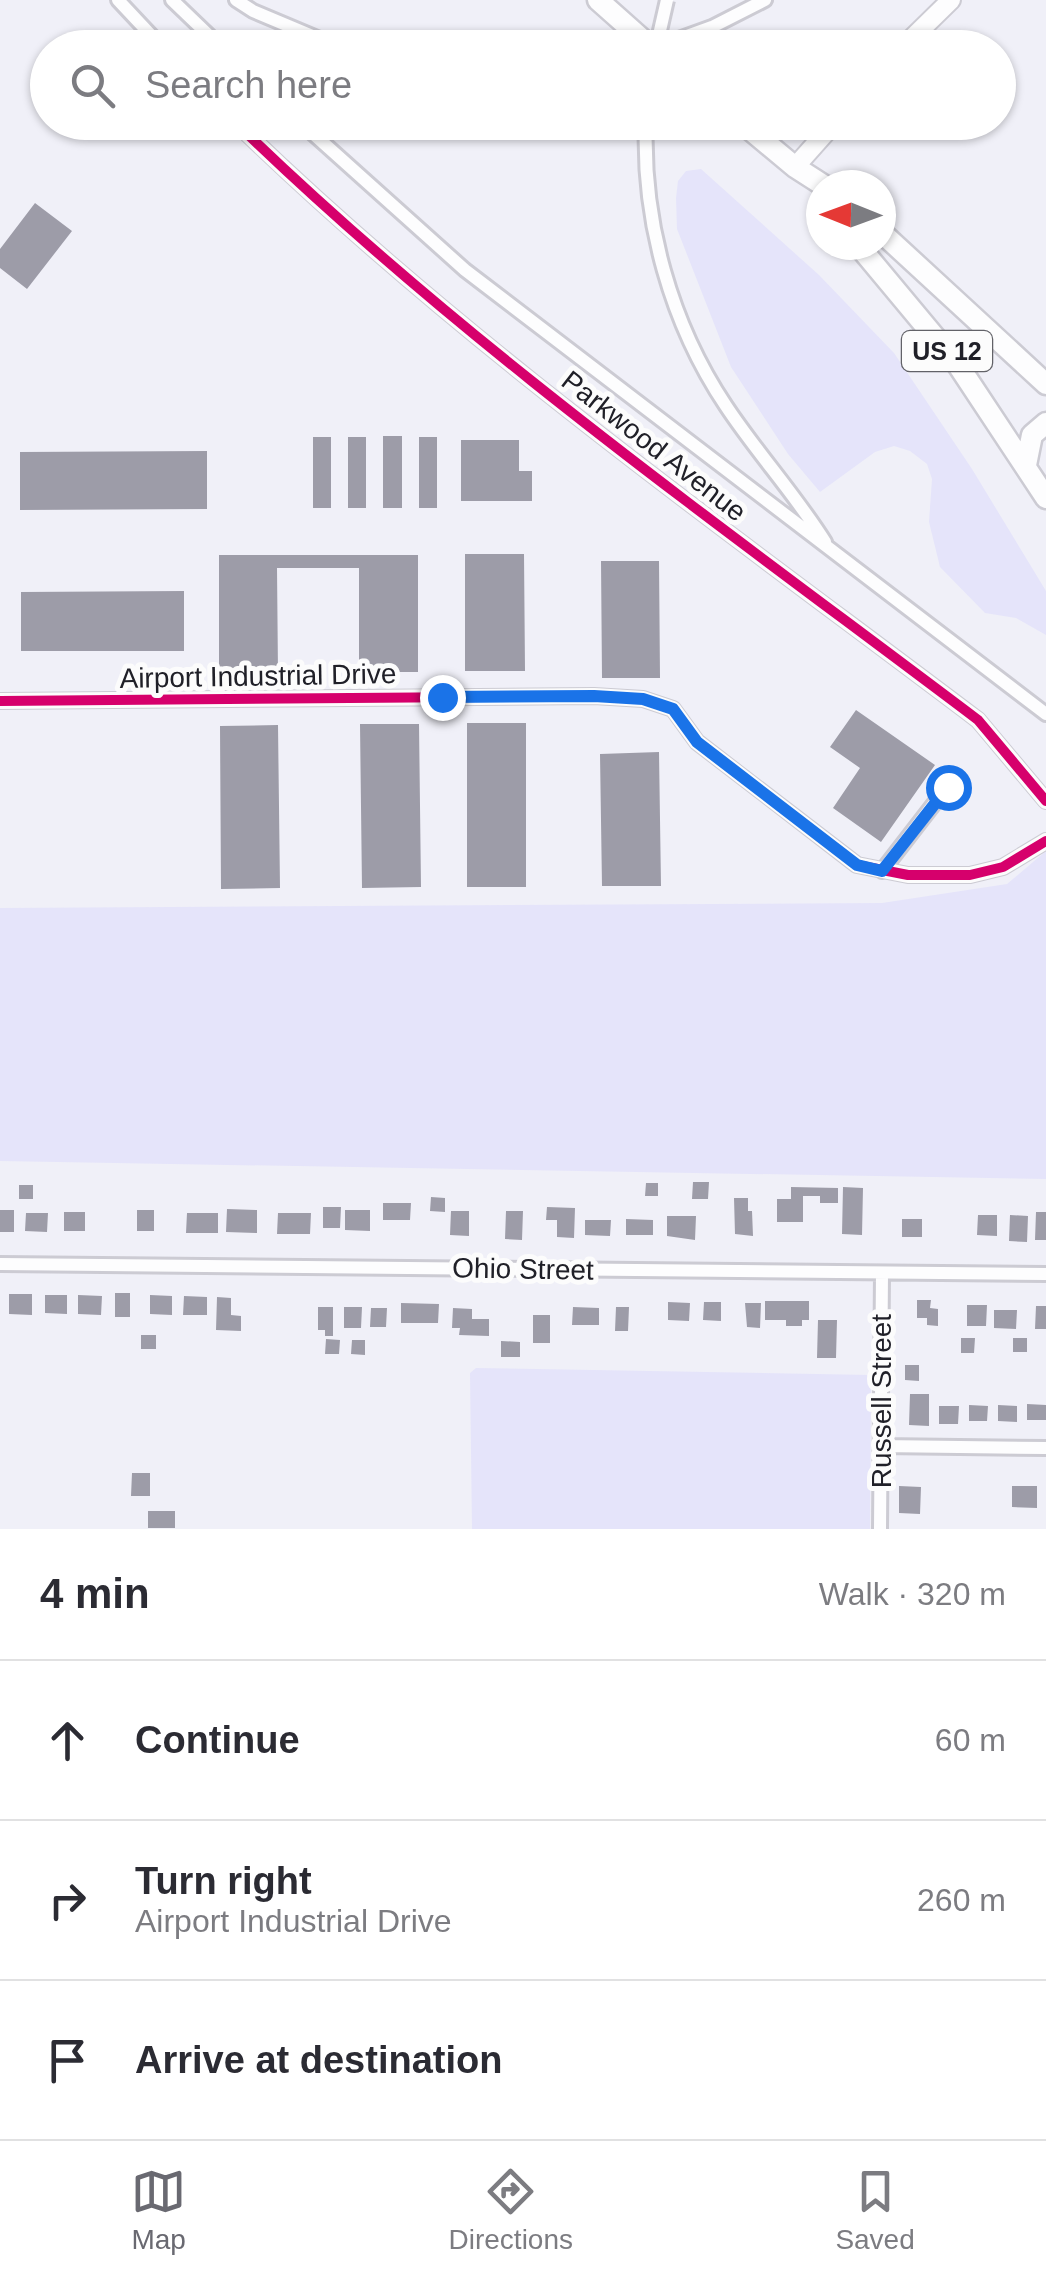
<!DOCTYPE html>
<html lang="en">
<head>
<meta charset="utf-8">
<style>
  body { margin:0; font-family:Helvetica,sans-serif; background:#f7f7f7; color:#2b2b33 }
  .compass { position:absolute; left:806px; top:170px; width:90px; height:90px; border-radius:50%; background:#fff; box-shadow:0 2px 8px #0004; rotate:271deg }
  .stop { position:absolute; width:30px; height:30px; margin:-22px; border:8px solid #1a73e8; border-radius:50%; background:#fff }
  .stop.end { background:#1a73e8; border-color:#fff; box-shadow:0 2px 10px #0008 }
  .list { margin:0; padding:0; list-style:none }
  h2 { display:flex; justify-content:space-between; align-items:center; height:130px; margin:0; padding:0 40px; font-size:42px }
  h2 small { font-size:32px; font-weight:400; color:#7c7c81 }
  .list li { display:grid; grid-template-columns:65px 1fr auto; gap:30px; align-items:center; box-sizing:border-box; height:160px; padding:0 40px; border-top:2px solid #e1e1e2 }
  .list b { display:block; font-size:38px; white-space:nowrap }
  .list p { margin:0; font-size:32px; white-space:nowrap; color:#7c7c81 }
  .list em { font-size:32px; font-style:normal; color:#7c7c81 }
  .icon { flex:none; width:55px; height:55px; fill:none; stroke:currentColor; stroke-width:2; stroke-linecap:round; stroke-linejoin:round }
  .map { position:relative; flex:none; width:1046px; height:1529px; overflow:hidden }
  .search { position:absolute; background:#fff; box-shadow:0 2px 8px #0004; left:30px; right:30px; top:30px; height:110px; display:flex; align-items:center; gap:25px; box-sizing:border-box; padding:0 35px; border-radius:55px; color:#7c7c81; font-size:38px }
  .sheet { height:610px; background:#fff }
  nav { display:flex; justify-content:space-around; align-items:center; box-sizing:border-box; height:140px; border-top:2px solid #e1e1e2; background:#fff; font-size:28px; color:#7c7c81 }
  nav a { display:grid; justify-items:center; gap:5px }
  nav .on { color:#696971 }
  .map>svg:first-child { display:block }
  .green { fill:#e5e4fa }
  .building { fill:#9d9ca8 }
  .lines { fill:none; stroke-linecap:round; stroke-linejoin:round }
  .minor-casing { stroke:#cccbd3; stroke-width:18 }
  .major-casing { stroke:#cccbd3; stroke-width:22 }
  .highway-casing { stroke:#cccbd3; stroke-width:25 }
  .minor { stroke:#fdfdfe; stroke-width:12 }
  .major { stroke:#fdfdfe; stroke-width:18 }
  .highway { stroke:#fdfdfe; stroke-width:20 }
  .minor-bridge-casing { stroke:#cccbd3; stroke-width:18; stroke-linecap:butt }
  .minor-bridge { stroke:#fdfdfe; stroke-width:12 }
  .cycleway-casing { stroke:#fcfcfc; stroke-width:16 }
  .cycleway { stroke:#d6006c; stroke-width:10 }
  .route { stroke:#1a73e8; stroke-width:12 }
  .labels { text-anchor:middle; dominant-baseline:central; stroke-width:10; stroke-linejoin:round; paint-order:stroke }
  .shield { fill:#fcfcfc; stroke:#626268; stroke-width:2.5 }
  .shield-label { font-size:25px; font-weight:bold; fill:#202028 }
  .street-label { font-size:28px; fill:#202028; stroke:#fcfcfc }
</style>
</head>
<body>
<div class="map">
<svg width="1046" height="1529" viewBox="0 0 1046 1529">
  <rect width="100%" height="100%" fill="#f0f0f8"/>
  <!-- green -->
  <path class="green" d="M701,169L819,275L894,353L972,469L1046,591V635L1016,618L985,613L940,567L929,522L932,479L927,464L910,451L894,446L875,452L820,492L788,454L731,367L677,229L676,198L678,181L686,171Z
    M1046,851V1179L0,1161V908L882,903L1007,884Z
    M476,1368L871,1375L870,1529H472L470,1373Z"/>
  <!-- building -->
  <path class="building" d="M35,203L72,231L27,289L0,268V249Z
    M383,436H402V508H383Z
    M313,437H331V508H313Z
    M348,437H366V508H348Z
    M419,437H437V508H419Z
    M461,440H519V471H532V501H461Z
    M207,451V509L20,510V452Z
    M465,554H524L525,671H465Z
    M219,555H418V672H359V568H277L278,674L219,673Z
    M601,561H659L660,678H602Z
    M184,591V651H21V592Z
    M856,710L935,765L881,842L833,808L860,768L830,747Z
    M467,723H526V887H467Z
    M360,724H419L421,887L362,888Z
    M278,725L280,888L221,889L220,726Z
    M659,752L661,886H602L600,754Z
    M693,1182H709L708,1199H692Z
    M646,1183H658V1196H645Z
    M19,1185H33V1199H19Z
    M791,1187L838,1188V1203H820V1196H803V1222H777V1199H791Z
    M843,1187L863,1188L862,1235L842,1234Z
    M431,1197L445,1198V1212L430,1211Z
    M734,1198H748V1211H752L753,1236L735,1234Z
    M383,1203H411L410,1220H383Z
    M323,1207H341L340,1228H323Z
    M547,1207L575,1208L574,1238L557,1237V1220H546Z
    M227,1209L257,1210V1233L226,1232Z
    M0,1210H14V1232H0Z
    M137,1210H154V1231H137Z
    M345,1210H370V1231L345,1230Z
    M451,1211H469V1236L450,1235Z
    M506,1211H523L522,1240L505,1239Z
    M64,1212H85V1231H64Z
    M1036,1212H1046V1240H1035Z
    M26,1213H48L47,1232L25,1231Z
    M187,1213H218V1233H186Z
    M278,1213H311L310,1234H277Z
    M978,1215H997V1236L977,1235Z
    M1010,1215L1028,1216L1027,1242L1009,1241Z
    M667,1216H696L695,1240L667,1236Z
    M626,1219L653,1220V1235H626Z
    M902,1219H922V1237H902Z
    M585,1220H611L610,1236L585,1235Z
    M115,1293H130V1317H115Z
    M9,1294H32V1315L9,1314Z
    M45,1295H67V1314L45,1313Z
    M78,1295L102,1296L101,1315L78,1314Z
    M150,1295L172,1296V1315L150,1314Z
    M184,1296L207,1297V1315H183Z
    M217,1297L231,1298V1315L241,1316V1331L216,1330Z
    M917,1300H931L930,1308L938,1309V1326L927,1325V1318H917Z
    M765,1301H809V1320H802V1326H786V1320H765Z
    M668,1302L690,1303L689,1321L668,1320Z
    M704,1302H721V1321L703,1320Z
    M401,1303L439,1304L438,1323H401Z
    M745,1303H761L760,1328L747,1327Z
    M967,1305H987L986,1326H967Z
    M1036,1306H1046V1329H1035Z
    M318,1307H333V1336H325V1330H318Z
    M344,1307H362L361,1328H344Z
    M573,1307L599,1308V1325H572Z
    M616,1307H629L628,1331H615Z
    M371,1308H387L386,1327H370Z
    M453,1308L472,1309V1319H489V1336L459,1335L460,1328H452Z
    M994,1310H1017L1016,1329L994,1328Z
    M533,1315H550V1343H533Z
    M818,1320H837L836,1358H817Z
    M141,1335H156V1349H141Z
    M961,1338H975L974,1353H961Z
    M1013,1338H1027V1352H1013Z
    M326,1339L340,1340L339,1354H325Z
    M352,1340H365V1355L351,1354Z
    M501,1341L520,1342V1357H501Z
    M905,1365H919V1381L905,1380Z
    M910,1394H929V1426L909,1425Z
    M1027,1404L1046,1405V1420H1027Z
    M969,1405L988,1406L987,1421H969Z
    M998,1405L1017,1406V1422L998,1421Z
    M939,1406H959L958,1424H939Z
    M132,1473H150V1496H131Z
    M899,1486L921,1487L920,1514L899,1513Z
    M1012,1486H1037V1508L1012,1507Z
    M148,1511H175V1528H148Z"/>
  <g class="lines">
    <defs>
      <path id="minor" d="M118,0L163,48
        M172,0L222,48
        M236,0L253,11L341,48
        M654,48L712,27L765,0
        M235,122C463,344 724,528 978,720L1046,801
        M300,122L465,270L1046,714
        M646,122C642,221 671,324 726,406C757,453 795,494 825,542
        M0,701L594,696L643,699L673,709L697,742L857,865L908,875H970L1003,867L1046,841
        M882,871L947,787
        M0,1264L1046,1274
        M881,1446L1046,1448
        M880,1529L882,1273"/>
      <path id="major" d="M902,48L951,0
        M795,167L835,122"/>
      <path id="highway" d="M598,0L652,48
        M741,122L795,167L823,185
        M881,232L1046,384
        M858,245L958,365L1046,498
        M1026,465L1032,435L1046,423"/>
    </defs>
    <!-- minor casing -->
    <use href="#minor" class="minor-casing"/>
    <!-- major casing -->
    <use href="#major" class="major-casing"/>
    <!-- highway casing -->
    <use href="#highway" class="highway-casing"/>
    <!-- minor -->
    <use href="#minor" class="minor"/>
    <!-- major -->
    <use href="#major" class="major"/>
    <!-- highway -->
    <use href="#highway" class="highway"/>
    <defs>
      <path id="minor-bridge" d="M656,48L667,0"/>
    </defs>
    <!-- minor-bridge casing -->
    <use href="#minor-bridge" class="minor-bridge-casing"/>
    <!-- minor-bridge -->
    <use href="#minor-bridge" class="minor-bridge"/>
    <defs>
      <path id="cycleway" d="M235,122C463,344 724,528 978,720L1046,801
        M0,701L594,696L643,699L673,709L697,742L857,865L908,875H970L1003,867L1046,841"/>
    </defs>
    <!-- cycleway casing -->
    <use href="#cycleway" class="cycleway-casing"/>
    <!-- cycleway -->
    <use href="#cycleway" class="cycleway"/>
  </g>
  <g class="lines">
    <!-- route -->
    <path class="route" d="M442,697L594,696L643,699L673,709L697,742L857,865L882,871L948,787"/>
  </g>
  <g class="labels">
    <!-- shield labels -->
    <rect class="shield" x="902" y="331" width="90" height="40" rx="8"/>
    <g class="shield-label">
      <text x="947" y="351">US 12</text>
    </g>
    <!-- street labels -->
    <g class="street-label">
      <text transform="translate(654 446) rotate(38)">Parkwood Avenue</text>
      <text transform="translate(258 676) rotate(-1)">Airport Industrial Drive</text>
      <text transform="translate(523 1269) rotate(1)">Ohio Street</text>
      <text transform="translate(881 1401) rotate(-90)">Russell Street</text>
    </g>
  </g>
</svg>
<svg class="compass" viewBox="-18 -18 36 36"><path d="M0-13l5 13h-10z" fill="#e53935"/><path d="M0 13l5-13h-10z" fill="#7c7c81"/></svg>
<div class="stop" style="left:948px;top:787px"></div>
<div class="stop end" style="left:442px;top:697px"></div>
<div class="search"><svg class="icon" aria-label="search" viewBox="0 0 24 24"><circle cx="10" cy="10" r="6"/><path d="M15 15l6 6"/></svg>Search here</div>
</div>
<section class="sheet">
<h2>4 min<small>Walk · 320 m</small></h2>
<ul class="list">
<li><svg class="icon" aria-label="ahead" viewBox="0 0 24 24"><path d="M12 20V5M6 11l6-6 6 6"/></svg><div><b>Continue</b></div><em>60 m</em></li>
<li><svg class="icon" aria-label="right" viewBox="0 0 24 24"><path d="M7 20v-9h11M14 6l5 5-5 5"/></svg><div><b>Turn right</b><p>Airport Industrial Drive</p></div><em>260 m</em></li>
<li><svg class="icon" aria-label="arrive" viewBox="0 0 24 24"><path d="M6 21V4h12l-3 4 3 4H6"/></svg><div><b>Arrive at destination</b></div></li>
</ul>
</section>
<nav>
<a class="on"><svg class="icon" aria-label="map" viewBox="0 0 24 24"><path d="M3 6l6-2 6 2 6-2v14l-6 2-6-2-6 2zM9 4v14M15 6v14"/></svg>Map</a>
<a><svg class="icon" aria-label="directions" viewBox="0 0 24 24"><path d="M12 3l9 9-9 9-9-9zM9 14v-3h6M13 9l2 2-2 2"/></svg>Directions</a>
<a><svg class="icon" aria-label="saved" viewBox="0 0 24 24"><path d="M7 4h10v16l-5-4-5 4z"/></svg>Saved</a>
</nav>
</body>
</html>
